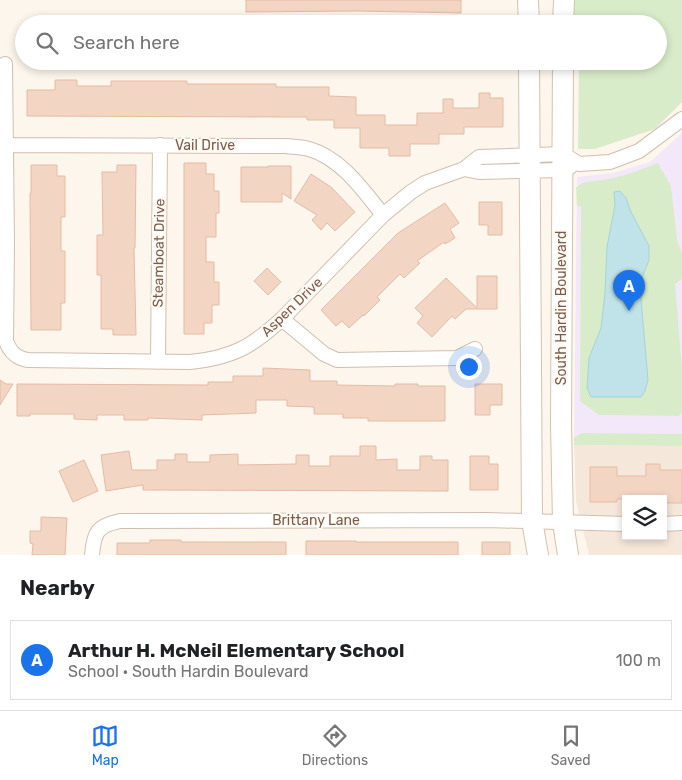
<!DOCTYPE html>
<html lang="en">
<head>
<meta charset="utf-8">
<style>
  body { margin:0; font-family:Rubik,sans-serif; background:#f6f6f6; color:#202124 }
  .controls { position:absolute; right:15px; bottom:15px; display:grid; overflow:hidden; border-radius:0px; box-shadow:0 2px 8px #0003 }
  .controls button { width:45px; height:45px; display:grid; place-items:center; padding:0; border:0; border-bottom:1px solid #e0e0e0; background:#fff; color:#202124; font:25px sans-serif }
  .you { position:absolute; left:468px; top:366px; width:18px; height:18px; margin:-12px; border:4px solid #fff; border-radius:50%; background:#1a73e8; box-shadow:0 0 0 8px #1a73e833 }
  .badge { display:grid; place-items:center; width:32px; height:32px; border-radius:50%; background:#1a73e8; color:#fff; font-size:16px; font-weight:700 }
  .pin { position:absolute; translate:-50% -41px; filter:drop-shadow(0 1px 2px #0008) }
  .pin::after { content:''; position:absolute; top:26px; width:18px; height:15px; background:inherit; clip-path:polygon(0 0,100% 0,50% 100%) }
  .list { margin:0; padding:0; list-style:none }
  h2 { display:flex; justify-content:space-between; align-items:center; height:65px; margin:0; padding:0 20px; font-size:21px }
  h2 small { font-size:16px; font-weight:400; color:#757577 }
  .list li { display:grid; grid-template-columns:32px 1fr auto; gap:15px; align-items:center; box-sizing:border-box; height:80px; margin:0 10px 10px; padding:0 10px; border:1px solid #e0e0e0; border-radius:0px }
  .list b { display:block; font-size:19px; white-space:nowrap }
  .list p { margin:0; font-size:16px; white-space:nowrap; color:#757577 }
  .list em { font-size:16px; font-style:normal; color:#757577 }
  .icon { flex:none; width:28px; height:28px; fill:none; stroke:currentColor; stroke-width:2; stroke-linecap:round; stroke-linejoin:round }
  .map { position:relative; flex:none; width:682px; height:555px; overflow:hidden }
  .search { position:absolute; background:#fff; box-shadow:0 2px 8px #0003; left:15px; right:15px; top:15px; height:55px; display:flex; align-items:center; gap:12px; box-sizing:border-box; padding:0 18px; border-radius:28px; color:#757577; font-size:19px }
  .sheet { height:155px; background:#fff }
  nav { display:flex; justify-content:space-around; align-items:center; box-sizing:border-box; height:70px; border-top:1px solid #e0e0e0; background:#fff; font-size:14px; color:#757577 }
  nav a { display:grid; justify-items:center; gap:2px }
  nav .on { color:#1a73e8 }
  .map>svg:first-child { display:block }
  .residential { fill:#f5e8da; fill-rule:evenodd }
  .education { fill:#f3e8fa }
  .green { fill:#d8ecc9 }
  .water { fill:#bfe3e8; stroke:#a5d3da }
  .building { fill:#f3d5c3; stroke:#e6bba3 }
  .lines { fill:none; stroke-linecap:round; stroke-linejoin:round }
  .street-casing { stroke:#d1beb0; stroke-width:16 }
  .secondary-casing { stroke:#d6c0b0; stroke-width:22 }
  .street { stroke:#fff; stroke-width:14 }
  .secondary { stroke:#fff; stroke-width:20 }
  .labels { text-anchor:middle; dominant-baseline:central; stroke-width:4; stroke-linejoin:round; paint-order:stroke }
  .street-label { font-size:14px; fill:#7a5c4d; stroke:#fffaf3 }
</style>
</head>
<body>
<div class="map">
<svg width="682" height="555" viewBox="0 0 682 555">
  <rect width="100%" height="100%" fill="#fdf6ec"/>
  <!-- residential -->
  <path class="residential" d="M574,445L682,446V555H589L576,501ZM626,499H663V536H626Z"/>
  <!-- education -->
  <path class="education" d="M682,133V446L574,445L577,177L613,173L650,162Z"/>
  <!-- green -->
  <path class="green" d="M572,0H682V102L655,129L595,149H578L579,61H658V24H571Z
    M658,163L671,186L677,240L682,254V279L675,284L682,369V412L679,416L599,415L580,401L581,206H577L576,187C589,179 590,182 603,180C622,177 640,170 658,163Z
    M582,433L682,434V446L574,445V438Z"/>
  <!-- water -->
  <path class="water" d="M620,191L626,198L631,212L649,246V260L642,278L641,299L648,380L645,391L641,397H591L587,388L589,358L601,328L605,293L607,247L615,205L614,192Z"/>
  <!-- building -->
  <path class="building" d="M246,0H461V13L358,11L246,12Z
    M55,80H77V86H111V81H187V84H276V87H329V96L356,97V115H385V125H417V113H443V99H453V108H479V93H490V98H503V127H464V134H439V144H410V156H389V148H360V128H334V120H307V117H281L27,116V90H55Z
    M184,163H206V174H214V191H219V213H216V237H206V262H214V282H219V305H212V323H204V334H184Z
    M31,165H57V176H65V217H61V251H65V303H61V330H31L30,193H31Z
    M117,165H136L135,248H134L136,335H113V329H101V275H97V235H103L102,172H117Z
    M268,166H291V199L282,193V202H241V167H268Z
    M311,174L331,187L355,212L335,231L327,223L321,230L312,220L317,215L294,201Z
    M479,202H502V235H488V225H479Z
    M445,203L459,223L450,229L455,238L445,244L444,242L417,261L420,263L404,278L400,274L377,297L380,300L364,316L363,315L349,328L342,321L336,326L321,310L398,233Z
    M267,268L281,282L268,295L254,281Z
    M477,276H497V309H466L455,319L452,316L432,337L417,323L423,316L415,308L446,278L477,308Z
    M263,368L310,370V381H337V385L395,386V384H418V386H445V421H368V418H343V414H314V407L287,406V400H256V413L202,415V420L148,418V420H124V415H97V420L74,419V414H30V416H17V384L208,385V382H233V376H263Z
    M0,380L6,384H13L0,405Z
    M475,384H502V405H490V415H475Z
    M360,446H376V460L397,459V470H420V456H432V460H448V491L143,490V485L106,491L101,455L129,451L132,470H157V460H175V454H187V462H210V455L238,454V465L296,464V455H309V466H330V456H360Z
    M470,456H489V464H498V490H470Z
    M84,460L98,491L73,502L59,471Z
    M646,464H660V470H682V503H664V499H617V502H590V467H617V476H646Z
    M41,517L67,518L65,555H32L33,544L30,543V531H41Z
    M150,540H181V542H286V555H117V543H150Z
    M306,541H356V542H458V555H306Z
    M482,542H510V555H482Z"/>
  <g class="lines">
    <defs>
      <path id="street" d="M5,64L7,243L6,341C10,352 16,358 28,360L190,362C232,358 251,347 282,319L383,215L411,192L425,183L464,169L479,157L563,154L579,164L610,162L639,151L682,119
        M0,145L286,146C293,147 302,147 309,149C341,158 363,190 383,215
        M464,169L479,172L562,170L570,167
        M282,319L324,354L337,360L457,358L475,349
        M158,362L160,145
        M663,524L682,523
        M92,555C94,532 97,526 120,521L488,520L626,524"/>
      <path id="secondary" d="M528,0L529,24
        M563,24L564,0
        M529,61L532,521L538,555
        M563,61L561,424L563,522L568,555"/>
    </defs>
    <!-- street casing -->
    <use href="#street" class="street-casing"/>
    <!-- secondary casing -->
    <use href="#secondary" class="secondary-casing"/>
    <!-- street -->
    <use href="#street" class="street"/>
    <!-- secondary -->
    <use href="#secondary" class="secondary"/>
  </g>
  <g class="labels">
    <!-- street labels -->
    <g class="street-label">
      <text x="205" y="145">Vail Drive</text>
      <text transform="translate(159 253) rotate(-89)">Steamboat Drive</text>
      <text transform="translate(292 307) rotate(-44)">Aspen Drive</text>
      <text transform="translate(561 308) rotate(-90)">South Hardin Boulevard</text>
      <text x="316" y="520">Brittany Lane</text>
    </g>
  </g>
</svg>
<div class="controls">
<button><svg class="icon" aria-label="layers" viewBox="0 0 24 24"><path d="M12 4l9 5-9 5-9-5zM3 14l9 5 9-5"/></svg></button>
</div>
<div class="you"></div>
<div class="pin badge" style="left:629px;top:311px">A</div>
<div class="search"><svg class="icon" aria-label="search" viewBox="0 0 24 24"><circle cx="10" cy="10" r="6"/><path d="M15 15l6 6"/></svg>Search here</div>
</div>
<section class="sheet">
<h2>Nearby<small></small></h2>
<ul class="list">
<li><span class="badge">A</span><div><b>Arthur H. McNeil Elementary School</b><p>School · South Hardin Boulevard</p></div><em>100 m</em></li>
</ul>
</section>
<nav>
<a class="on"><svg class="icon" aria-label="map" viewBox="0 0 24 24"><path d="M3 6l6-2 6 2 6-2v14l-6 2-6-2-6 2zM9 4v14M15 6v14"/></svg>Map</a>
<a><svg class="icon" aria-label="directions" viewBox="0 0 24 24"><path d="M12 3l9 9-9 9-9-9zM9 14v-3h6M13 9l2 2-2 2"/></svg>Directions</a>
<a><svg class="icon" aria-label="saved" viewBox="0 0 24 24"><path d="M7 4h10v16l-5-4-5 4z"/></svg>Saved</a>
</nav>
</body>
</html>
